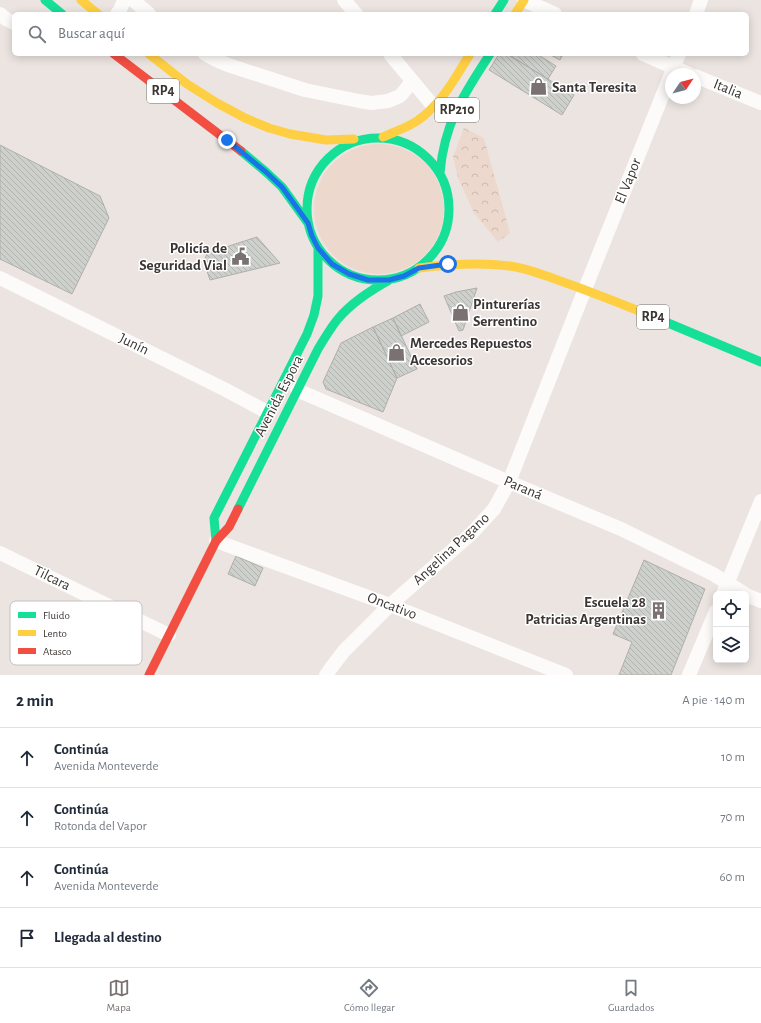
<!DOCTYPE html>
<html lang="es">
<head>
<meta charset="utf-8">
<style>
  body { margin:0; font-family:"Alegreya Sans",sans-serif; background:#f2f2f3; color:#1f2937 }
  .controls { position:absolute; right:12px; bottom:12px; display:grid; overflow:hidden; border-radius:6px; box-shadow:0 2px 10px #0003 }
  .controls button { width:36px; height:36px; display:grid; place-items:center; padding:0; border:0; border-bottom:1px solid #e0e1e3; background:#fff; color:#1f2937; font:20px sans-serif }
  .compass { position:absolute; left:665px; top:68px; width:36px; height:36px; border-radius:50%; background:#fff; box-shadow:0 2px 10px #0003; rotate:55deg }
  .stop { position:absolute; width:12px; height:12px; margin:-9px; border:3px solid #1a73e8; border-radius:50%; background:#fff }
  .stop.end { background:#1a73e8; border-color:#fff; box-shadow:0 1px 4px #0008 }
  .list { margin:0; padding:0; list-style:none }
  h2 { display:flex; justify-content:space-between; align-items:center; height:52px; margin:0; padding:0 16px; font-size:17px }
  h2 small { font-size:13px; font-weight:400; color:#747a83 }
  .list li { display:grid; grid-template-columns:26px 1fr auto; gap:12px; align-items:center; box-sizing:border-box; height:60px; padding:0 16px; border-top:1px solid #e0e1e3 }
  .list b { display:block; font-size:15px; white-space:nowrap }
  .list p { margin:0; font-size:13px; white-space:nowrap; color:#747a83 }
  .list em { font-size:13px; font-style:normal; color:#747a83 }
  .icon { flex:none; width:22px; height:22px; fill:none; stroke:currentColor; stroke-width:2; stroke-linecap:round; stroke-linejoin:round }
  .map { position:relative; flex:none; width:761px; height:675px; overflow:hidden }
  .search { position:absolute; background:#fff; box-shadow:0 2px 10px #0003; left:12px; right:12px; top:12px; height:44px; display:flex; align-items:center; gap:10px; box-sizing:border-box; padding:0 14px; border-radius:6px; color:#747a83; font-size:15px }
  .sheet { height:292px; background:#fff }
  nav { display:flex; justify-content:space-around; align-items:center; box-sizing:border-box; height:56px; border-top:1px solid #e0e1e3; background:#fff; font-size:11px; color:#747a83 }
  nav a { display:grid; justify-items:center; gap:2px }
  nav .on { color:#797270 }
  .map>svg:first-child { display:block }
  .grass { fill:#edd8cd }
  .park { fill:url(#park-crowns) }
  .building { fill:url(#building-back-hatch); stroke:#b0afac }
  .lines { fill:none; stroke-linecap:round; stroke-linejoin:round }
  .street { stroke:#fcfbfa; stroke-width:14 }
  .fast { stroke:#16e098; stroke-width:9 }
  .slow { stroke:#ffcf43; stroke-width:9 }
  .jam { stroke:#f24e42; stroke-width:9 }
  .route { stroke:#1a73e8; stroke-width:5 }
  .labels { text-anchor:middle; dominant-baseline:central; stroke-width:3; stroke-linejoin:round; paint-order:stroke }
  .shield { fill:#fff; stroke:#767270; stroke-width:1 }
  .shield-label { font-size:14px; font-weight:bold; fill:#3b3533 }
  .poi-label { font-size:15px; font-weight:bold; fill:#3b3533; stroke:#fff; text-anchor:start }
  .street-label { font-size:15px; fill:#3b3533; stroke:#fff }
  .key { fill:#fff; stroke:#c4c2c2; stroke-width:1 }
  .key-label { font-size:11px; fill:#3b3533 }
</style>
</head>
<body>
<div class="map">
<svg width="761" height="675" viewBox="0 0 761 675">
  <defs>
    <pattern id="park-crowns" width="20" height="18" patternUnits="userSpaceOnUse"><rect width="20" height="18" fill="#edd8cd"/><path d="M2 6a3 3 0 1 1 6 0M12 15a3 3 0 1 1 6 0" fill="none" stroke="#ccbab0"/></pattern>
    <pattern id="building-back-hatch" width="6" height="6" patternUnits="userSpaceOnUse"><rect width="6" height="6" fill="#cdd0cb"/><path d="M-1 5l2 2M0 0l6 6M5-1l2 2" fill="none" stroke="#b1b3af"/></pattern>
  </defs>
  <rect width="100%" height="100%" fill="#ece4e0"/>
  <!-- grass -->
  <path class="grass" d="M314 209a65 65 0 1 1 130 0a65 65 0 1 1-130 0Z"/>
  <!-- park -->
  <path class="park" d="M464,128L484,138L510,233L498,242L474,213L458,178L453,157Z"/>
  <!-- building -->
  <path class="building" d="M499,54H507L574,95L562,115L489,70Z
    M507,54H537L556,66L548,79Z
    M549,54H563L560,60Z
    M0,145L100,196L109,218L72,294L0,259Z
    M257,237L280,263L210,280L204,262L207,253Z
    M477,288L463,330L459,331L444,296L456,292Z
    M420,304L429,322L401,336L393,318Z
    M393,318L417,369L397,378L373,327Z
    M373,327L397,378L383,412L326,389L323,382L341,343Z
    M236,556L263,568L255,586L228,574Z
    M644,560L705,589L671,675H619L632,642L613,634Z"/>
  <g class="lines">
    <!-- street -->
    <path class="street" d="M133,0L149,14
      M344,0L356,14
      M524,0L555,14
      M0,14L6,19L14,23
      M117,14L120,10L124,0
      M696,14L701,0
      M205,54L214,59L228,65L305,90L359,101L371,103L388,101L400,96L406,89L412,81
      M390,54L434,107
      M643,54L689,74
      M671,74L679,54
      M695,76L761,103
      M0,278L224,389L267,412
      M297,390L509,482L621,529L713,574L745,594
      M216,541L390,605L566,675
      M0,553L169,635
      M723,594L761,501
      M746,595L761,601
      M326,675L331,668L344,651L390,605L472,533L494,509L509,482L585,289L671,74
      M689,675L716,611"/>
    <!-- fast -->
    <path class="fast" d="M45,0L62,14
      M495,14L504,0
      M307 209a71 71 0 1 1 142 0a71 71 0 1 1-142 0Z
      M241,151L266,172L282,187L308,223
      M440,173C444,123 464,94 490,54
      M649,315L761,362
      M238,509L318,349C324,339 330,329 337,320C351,303 370,291 389,280
      M216,541L214,518L307,334L314,315L318,296V248"/>
    <!-- slow -->
    <path class="slow" d="M81,0L98,14
      M515,14L524,0
      M149,54L187,84L217,103L245,118L269,128L290,134L326,140L354,139
      M383,137C394,132 406,128 417,121C441,105 455,78 470,54
      M419,268C449,264 480,262 510,266C526,268 540,274 555,279C586,290 617,302 649,315"/>
    <!-- jam -->
    <path class="jam" d="M114,54L241,151
      M149,675L216,541L229,527L238,509"/>
  </g>
  <g class="lines">
    <!-- route -->
    <path class="route" d="M227,140L266,172L282,187L308,223L312,236L318,248L332,264L349,274L368,280H389L404,276L419,268L448,264"/>
  </g>
  <!-- icons -->
  <defs>
    <symbol id="shop-bare" viewBox="-9 -9 18 18"><path d="M-5-2.5h2.3a2.7 3.5 0 0 1 5.4 0H5L5.5 6h-11ZM-1.5-2.5h3a1.5 2.3 0 0 0-3 0Z" fill="#797270" stroke="#fff" stroke-width="2.5" paint-order="stroke"/></symbol>
    <symbol id="civic-bare" viewBox="-9 -9 18 18"><path d="M-.6-6.5H3V-4.5H.6V-3L4-1V1h2V6H-6V1h2V-1L-.6-3ZM-1.2 2.5V6h2.4V2.5Z" fill="#797270" stroke="#fff" stroke-width="2.5" paint-order="stroke"/></symbol>
    <symbol id="building-bare" viewBox="-9 -9 18 18"><path d="M-4-6H4V6H1V3H-1V6H-4ZM-2.5-4.3h1.7v1.8h-1.7ZM.8-4.3h1.7v1.8H.8ZM-2.5-1h1.7V.8h-1.7ZM.8-1h1.7V.8H.8Z" fill="#797270" stroke="#fff" stroke-width="2.5" paint-order="stroke"/></symbol>
  </defs>
  <g fill-rule="evenodd">
    <use href="#shop-bare" x="526" y="74" width="25" height="25"/>
    <use href="#civic-bare" x="228" y="244" width="25" height="25"/>
    <use href="#shop-bare" x="448" y="300" width="25" height="25"/>
    <use href="#shop-bare" x="384" y="340" width="25" height="25"/>
    <use href="#building-bare" x="646" y="598" width="25" height="25"/>
  </g>
  <g class="labels">
    <!-- shield labels -->
    <g class="shield">
      <rect x="147" y="79" width="32" height="24" rx="3"/>
      <rect x="435" y="98" width="44" height="24" rx="3"/>
      <rect x="637" y="305" width="32" height="24" rx="3"/>
    </g>
    <g class="shield-label">
      <text x="163" y="91">RP4</text>
      <text x="457" y="110">RP210</text>
      <text x="653" y="317">RP4</text>
    </g>
    <!-- poi labels -->
    <g class="poi-label">
      <text x="552" y="87">Santa Teresita</text>
      <text x="227" y="248" text-anchor="end">Policía de<tspan x="227" dy="17">Seguridad Vial</tspan></text>
      <text x="473" y="304">Pinturerías<tspan x="473" dy="17">Serrentino</tspan></text>
      <text x="410" y="343">Mercedes Repuestos<tspan x="410" dy="17">Accesorios</tspan></text>
      <text x="646" y="602" text-anchor="end">Escuela 28<tspan x="646" dy="17">Patricias Argentinas</tspan></text>
    </g>
    <!-- street labels -->
    <g class="street-label">
      <text transform="translate(728 89) rotate(22)">Italia</text>
      <text transform="translate(628 181) rotate(-68)">El Vapor</text>
      <text transform="translate(134 344) rotate(26)">Junín</text>
      <text transform="translate(279 396) rotate(-63)">Avenida Espora</text>
      <text transform="translate(523 488) rotate(23)">Paraná</text>
      <text transform="translate(451 549) rotate(-43)">Angelina Pagano</text>
      <text transform="translate(52 578) rotate(26)">Tilcara</text>
      <text transform="translate(392 606) rotate(21)">Oncativo</text>
    </g>
  </g>
  <!-- legend -->
  <rect x="10" y="601" width="132" height="64" rx="6" class="key"/>
  <rect x="18" y="612" width="18" height="6" fill="#16e098"/>
  <rect x="18" y="630" width="18" height="6" fill="#ffcf43"/>
  <rect x="18" y="648" width="18" height="6" fill="#f24e42"/>
  <g class="key-label">
    <text x="43" y="619">Fluido</text>
    <text x="43" y="637">Lento</text>
    <text x="43" y="655">Atasco</text>
  </g>
</svg>
<div class="controls">
<button><svg class="icon" aria-label="locate" viewBox="0 0 24 24"><circle cx="12" cy="12" r="6"/><path d="M12 2v4M12 18v4M2 12h4M18 12h4"/></svg></button>
<button><svg class="icon" aria-label="layers" viewBox="0 0 24 24"><path d="M12 4l9 5-9 5-9-5zM3 14l9 5 9-5"/></svg></button>
</div>
<svg class="compass" viewBox="-18 -18 36 36"><path d="M0-13l5 13h-10z" fill="#e53935"/><path d="M0 13l5-13h-10z" fill="#747a83"/></svg>
<div class="stop" style="left:448px;top:264px"></div>
<div class="stop end" style="left:227px;top:140px"></div>
<div class="search"><svg class="icon" aria-label="search" viewBox="0 0 24 24"><circle cx="10" cy="10" r="6"/><path d="M15 15l6 6"/></svg>Buscar aquí</div>
</div>
<section class="sheet">
<h2>2 min<small>A pie · 140 m</small></h2>
<ul class="list">
<li><svg class="icon" aria-label="ahead" viewBox="0 0 24 24"><path d="M12 20V5M6 11l6-6 6 6"/></svg><div><b>Continúa</b><p>Avenida Monteverde</p></div><em>10 m</em></li>
<li><svg class="icon" aria-label="ahead" viewBox="0 0 24 24"><path d="M12 20V5M6 11l6-6 6 6"/></svg><div><b>Continúa</b><p>Rotonda del Vapor</p></div><em>70 m</em></li>
<li><svg class="icon" aria-label="ahead" viewBox="0 0 24 24"><path d="M12 20V5M6 11l6-6 6 6"/></svg><div><b>Continúa</b><p>Avenida Monteverde</p></div><em>60 m</em></li>
<li><svg class="icon" aria-label="arrive" viewBox="0 0 24 24"><path d="M6 21V4h12l-3 4 3 4H6"/></svg><div><b>Llegada al destino</b></div></li>
</ul>
</section>
<nav>
<a class="on"><svg class="icon" aria-label="map" viewBox="0 0 24 24"><path d="M3 6l6-2 6 2 6-2v14l-6 2-6-2-6 2zM9 4v14M15 6v14"/></svg>Mapa</a>
<a><svg class="icon" aria-label="directions" viewBox="0 0 24 24"><path d="M12 3l9 9-9 9-9-9zM9 14v-3h6M13 9l2 2-2 2"/></svg>Cómo llegar</a>
<a><svg class="icon" aria-label="saved" viewBox="0 0 24 24"><path d="M7 4h10v16l-5-4-5 4z"/></svg>Guardados</a>
</nav>
</body>
</html>
